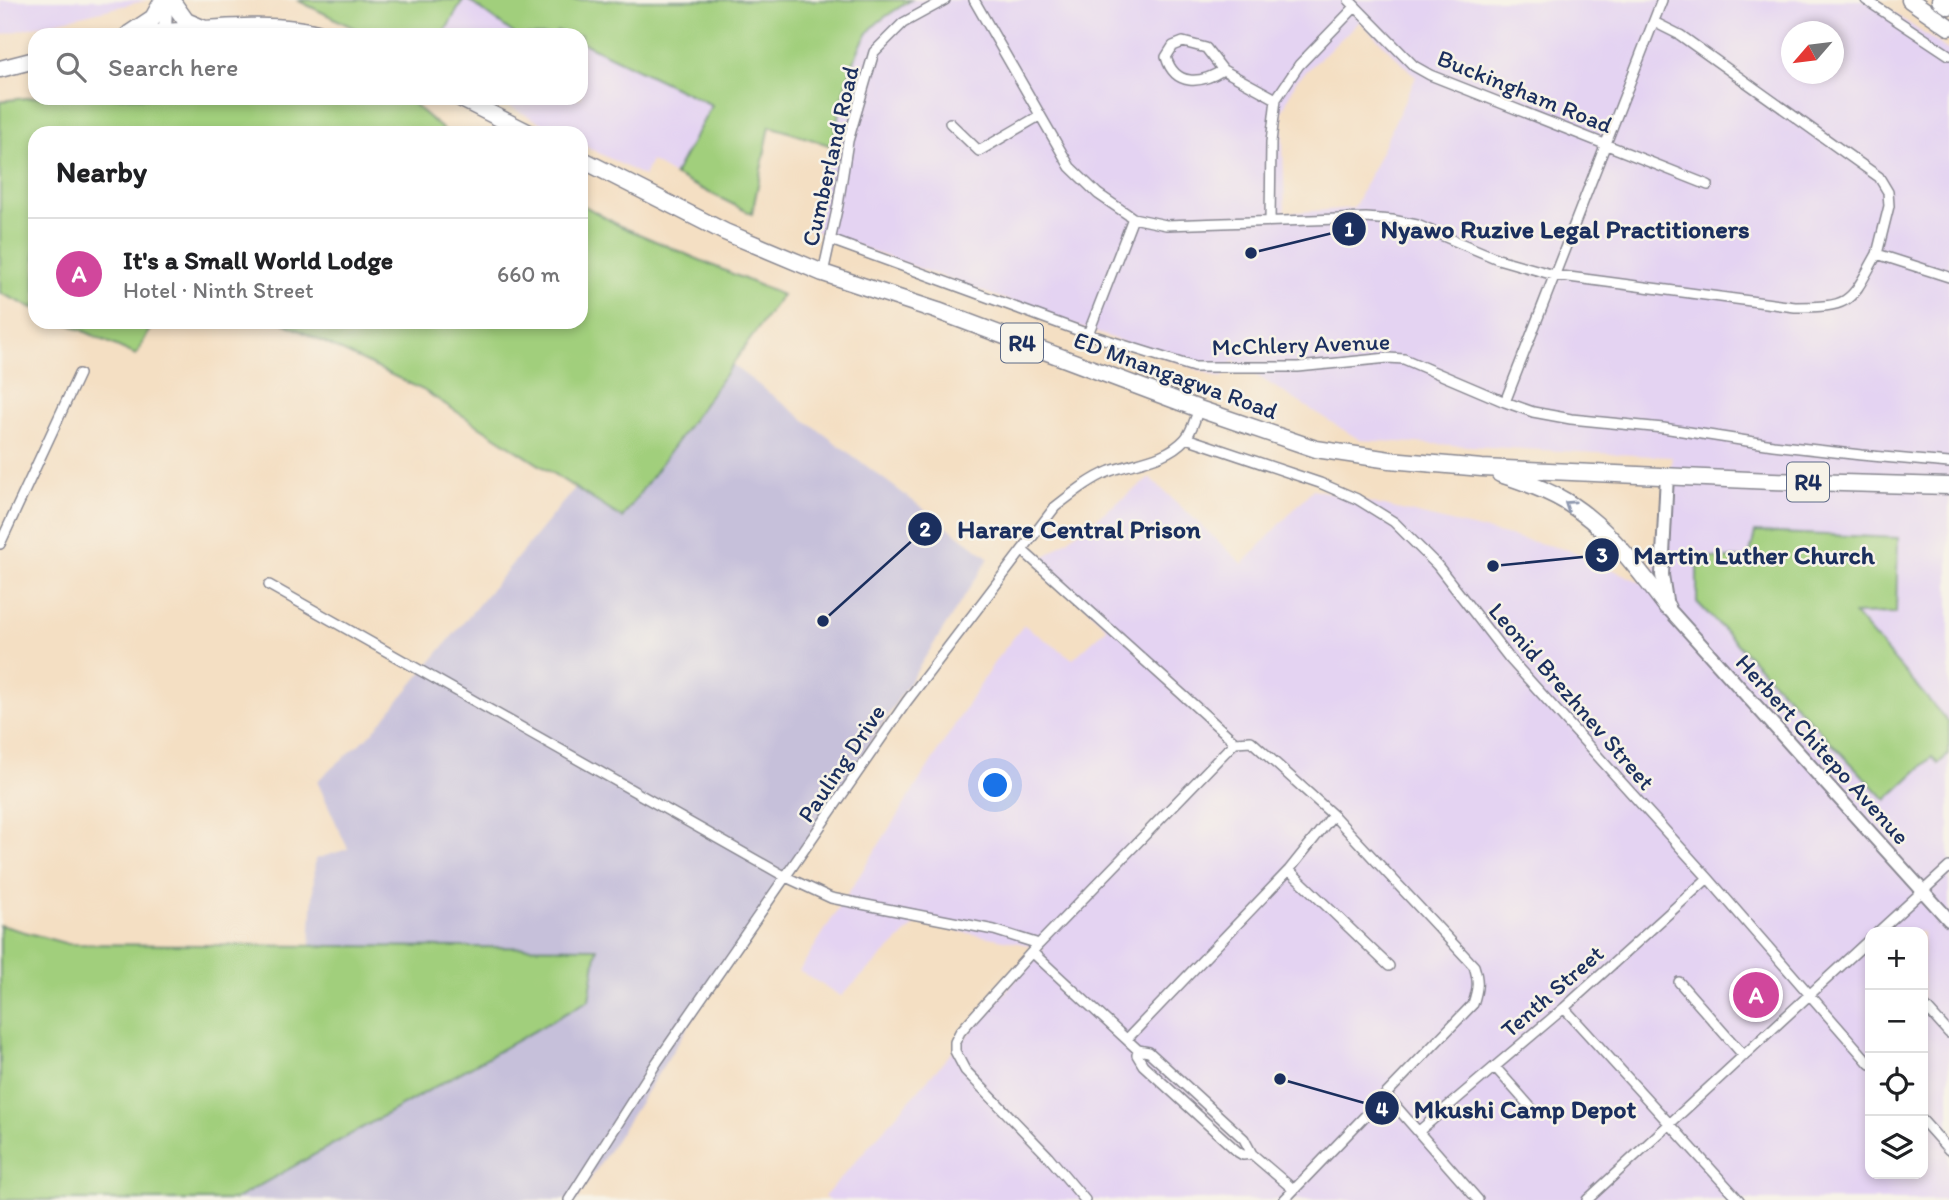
<!DOCTYPE html>
<html lang="en">
<head>
<meta charset="utf-8">
<style>
  body { margin:0; font-family:Itim,sans-serif; background:#f2f2f2; color:#202124 }
  .controls { position:absolute; right:21px; bottom:21px; display:grid; overflow:hidden; border-radius:14px; box-shadow:0 4px 10px #0003 }
  .controls button { width:63px; height:63px; display:grid; place-items:center; padding:0; border:0; border-bottom:2px solid #e0e0e0; background:#fff; color:#202124; font:35px sans-serif }
  .compass { position:absolute; left:1781px; top:21px; width:63px; height:63px; border-radius:50%; background:#fff; box-shadow:0 4px 10px #0003; rotate:242deg }
  .you { position:absolute; left:996px; top:786px; width:24px; height:24px; margin:-18px; border:5px solid #fff; border-radius:50%; background:#1a73e8; box-shadow:0 0 0 10px #1a73e833 }
  .badge { display:grid; place-items:center; width:46px; height:46px; border-radius:50%; background:#0f766e; color:#fff; font-size:23px; font-weight:700 }
  .pin { position:absolute; translate:-50% -50%; border:4px solid #fff; box-shadow:0 2px 7px #0006 }
  .list { margin:0; padding:0; list-style:none }
  h2 { display:flex; justify-content:space-between; align-items:center; height:91px; margin:0; padding:0 28px; font-size:30px }
  h2 small { font-size:23px; font-weight:400; color:#757577 }
  .list li { display:grid; grid-template-columns:46px 1fr auto; gap:21px; align-items:center; box-sizing:border-box; height:112px; padding:0 28px; border-top:2px solid #e0e0e0 }
  .list b { display:block; font-size:26px; white-space:nowrap }
  .list p { margin:0; font-size:23px; white-space:nowrap; color:#757577 }
  .list em { font-size:23px; font-style:normal; color:#757577 }
  .icon { flex:none; width:38px; height:38px; fill:none; stroke:currentColor; stroke-width:2; stroke-linecap:round; stroke-linejoin:round }
  .map { position:relative; flex:none; width:1949px; height:1200px; overflow:hidden }
  .search { position:absolute; background:#fff; box-shadow:0 4px 10px #0003; left:28px; top:28px; width:560px; height:77px; display:flex; align-items:center; gap:18px; box-sizing:border-box; padding:0 24px; border-radius:21px; color:#757577; font-size:26px }
  .panel { position:absolute; background:#fff; box-shadow:0 4px 10px #0003; left:28px; top:126px; width:560px; height:203px; border-radius:21px }
  .map>svg:first-child { display:block }
  .built { fill:#e4d3f2; fill-rule:evenodd }
  .industrial { fill:#c6c0da }
  .green { fill:#a1cf7c; stroke:#5e7f6d; stroke-width:2 }
  .lines { fill:none; stroke-linecap:round; stroke-linejoin:round }
  .street-casing { stroke:#888790; stroke-width:12 }
  .secondary-casing { stroke:#888790; stroke-width:16 }
  .highway-casing { stroke:#888790; stroke-width:19 }
  .street { stroke:#fff; stroke-width:9 }
  .secondary { stroke:#fff; stroke-width:12 }
  .highway { stroke:#fff; stroke-width:16 }
  .oneway { stroke:#8d97ae }
  .labels { text-anchor:middle; dominant-baseline:central; stroke-width:5; stroke-linejoin:round; paint-order:stroke }
  .shield { fill:#f7f3e8; stroke:#5d6a87; stroke-width:2 }
  .shield-label { font-size:23px; font-weight:bold; fill:#1b2f5e }
  .street-label { font-size:24px; fill:#1b2f5e; stroke:#f7f3e8 }
  .leader { fill:none; stroke:#1b2f5e; stroke-width:2.5 }
  .callout-dot { fill:#1b2f5e; stroke:#f7f3e8; stroke-width:2.5 }
  .mark-label { font-size:21px; text-anchor:middle; font-weight:bold; fill:#fff }
  .callout-label { font-size:26px; text-anchor:middle; font-weight:bold; fill:#1b2f5e; stroke:#f7f3e8; stroke-width:5; stroke-linejoin:round; paint-order:stroke }
</style>
</head>
<body>
<div class="map">
<svg width="1949" height="1200" viewBox="0 0 1949 1200">
  <rect width="100%" height="100%" fill="#f7f3e8"/>
  <filter id="ink" filterUnits="userSpaceOnUse"><feTurbulence type="fractalNoise" baseFrequency=".0143" numOctaves="2"/><feDisplacementMap in="SourceGraphic" scale="14" xChannelSelector="R" yChannelSelector="G"/><feConvolveMatrix kernelMatrix="1 2 1 2 8 2 1 2 1" color-interpolation-filters="sRGB"/></filter>
  <filter id="wash" filterUnits="userSpaceOnUse"><feTurbulence type="fractalNoise" baseFrequency=".00686" numOctaves="4" result="noise"/><feDisplacementMap in="SourceGraphic" scale="28" xChannelSelector="R" yChannelSelector="G"/><feGaussianBlur stdDeviation="1.57" result="paint"/><feColorMatrix in="noise" values="0 0 0 0 0 0 0 0 0 0 0 0 0 0 0 0 0 1.4 0 .05"/><feComposite in="paint" operator="in"/></filter>
  <g filter="url(#wash)">
    <rect width="100%" height="100%" fill="#f4dfc3"/>
    <!-- built -->
    <path class="built" d="M0,0H148L0,35Z
      M463,0H468L516,35H443Z
      M911,0H1875L1949,51V1200H828L824,1197L1044,948L917,923L841,996L799,971L997,658L1024,625L1073,659L1107,628L1042,559L1150,478L1243,564L1313,489L1572,551L1651,587L1672,457L1360,440L1233,361L1222,378L810,229L843,96L859,49L873,26ZM1360,21L1416,77L1354,208L1285,213L1282,112L1296,81ZM1792,32H1834V74H1792ZM1870,932H1923V1174H1870Z
      M581,42L713,105L674,175L651,161L644,176L581,144V133H561L493,98H581Z"/>
    <!-- industrial -->
    <path class="industrial" d="M732,365L989,558L577,1200H234L589,1000L596,948L310,946L315,859L348,849L317,781L371,734L575,488L622,518Z"/>
    <!-- green -->
    <path class="green" d="M297,0H463L443,35H368Z
      M468,0H911C899,8 886,15 875,25C852,45 839,115 832,146L770,126L752,214L674,175L712,105L581,42V35H566L558,31L553,35H516Z
      M35,97L406,98L447,133H35V309L0,293V101Z
      M581,204L620,226L782,295L622,518L423,390L282,322H581Z
      M64,322H154L136,355Z
      M1755,532L1898,538L1896,613L1854,614L1949,723V754L1938,764L1932,757L1886,800L1697,602V557L1749,559Z
      M0,925L68,944L597,948L589,1000L234,1200H0Z"/>
  </g>
  <g filter="url(#ink)">
    <g class="lines">
      <defs>
        <path id="street" d="M974,0L1070,167L1098,194L1133,218L1166,225L1366,218L1392,220L1417,225L1498,259L1554,275L1795,307C1853,307 1850,302 1877,254
          M1349,0L1414,66L1430,75L1708,185
          M1866,0L1949,55
          M1654,22L1680,35L1879,177L1888,192L1889,206L1877,254L1949,277
          M1223,70C1201,84 1175,87 1166,57L1173,46L1183,42L1206,48L1223,70L1276,99
          M950,123L979,151L1039,116
          M1270,221L1271,142L1276,99L1299,65L1355,7
          M831,240L1088,334L1194,367H1298L1388,358L1404,359L1505,402L1533,412L1571,419L1663,428L1773,445L1861,455L1949,463
          M823,273L838,205L848,141L874,52L903,23L945,0
          M1088,334L1133,218
          M1505,402L1662,0
          M1186,438L1320,483L1357,499L1394,522L1437,565L1510,659L1708,878L1870,1064
          M0,544L79,374
          M1022,550L1235,742L1251,741L1333,815L1474,966C1479,981 1478,989 1473,1004L1284,1200
          M269,585L786,877L831,898L994,930L1039,944
          M1289,870L1389,966
          M1878,932L1949,867
          M1032,952L1138,1050L1149,1052L1244,1139L1252,1154L1293,1189
          M1679,982L1744,1056
          M1923,1004L1949,1033
          M1564,1008L1739,1200
          M1127,1039L1289,870L1333,815
          M1138,1050L1137,1055L1143,1065L1238,1152L1243,1155L1252,1154
          M1495,1067L1533,1110
          M1386,1095L1478,1200
          M1923,1121L1949,1150
          M1419,1131L1564,1008L1708,878
          M569,1200L657,1062L907,701L1055,507C1072,494 1090,479 1110,471C1135,462 1166,460 1185,439C1192,432 1195,418 1199,409
          M1085,1200L1048,1156L965,1070L955,1051V1042L960,1032L1039,944L1235,742
          M1587,1200L1870,939"/>
        <path id="secondary" d="M165,35L166,0
          M1667,475L1662,575L1667,607L1949,920"/>
        <path id="highway" d="M171,0L186,21L205,29
          M1910,0L1949,27
          M1940,0L1949,6
          M129,34L153,18L163,0
          M128,35C183,32 274,18 324,35
          M0,69L35,60
          M460,98L529,133
          M581,159L725,232L823,273L938,311L1199,409L1316,449L1390,460L1482,468L1772,481L1949,486
          M1500,474C1522,481 1545,489 1565,501C1607,526 1638,569 1667,607"/>
      </defs>
      <!-- street casing -->
      <use href="#street" class="street-casing"/>
      <!-- secondary casing -->
      <use href="#secondary" class="secondary-casing"/>
      <!-- highway casing -->
      <use href="#highway" class="highway-casing"/>
      <!-- street -->
      <use href="#street" class="street"/>
      <!-- secondary -->
      <use href="#secondary" class="secondary"/>
      <!-- highway -->
      <use href="#highway" class="highway"/>
    </g>
    <!-- one-way arrows -->
    <defs><path id="oneway-chevron" d="M-2-3.5L2.5 0L-2 3.5" fill="none" stroke-width="1.6" stroke-linecap="round" stroke-linejoin="round" transform="scale(1.75)"/></defs>
    <use class="oneway" href="#oneway-chevron" transform="translate(1569 505) rotate(-146)"/>
  </g>
  <g class="labels">
    <!-- shield labels -->
    <g class="shield">
      <rect x="1001" y="323.5" width="42" height="39" rx="5"/>
      <rect x="1787" y="462.5" width="42" height="39" rx="5"/>
    </g>
    <g class="shield-label">
      <text x="1022" y="343">R4</text>
      <text x="1808" y="482">R4</text>
    </g>
    <!-- street labels -->
    <g class="street-label">
      <text transform="translate(1525 91) rotate(22)">Buckingham Road</text>
      <text transform="translate(830 156) rotate(-77)">Cumberland Road</text>
      <text transform="translate(1301 344) rotate(-2)">McChlery Avenue</text>
      <text transform="translate(1176 375) rotate(20)">ED Mnangagwa Road</text>
      <text transform="translate(1572 696) rotate(49)">Leonid Brezhnev Street</text>
      <text transform="translate(1823 749) rotate(48)">Herbert Chitepo Avenue</text>
      <text transform="translate(841 763) rotate(-56)">Pauling Drive</text>
      <text transform="translate(1552 991) rotate(-41)">Tenth Street</text>
    </g>
  </g>
  <!-- callouts -->
  <path class="leader" d="M1251 253L1349 229M823 621L925 529M1493 566L1602 555M1280 1079L1382 1108"/>
  <g class="callout-dot">
    <circle cx="1251" cy="253" r="7"/>
    <circle cx="823" cy="621" r="7"/>
    <circle cx="1493" cy="566" r="7"/>
    <circle cx="1280" cy="1079" r="7"/>
    <circle cx="1349" cy="229" r="18"/>
    <circle cx="925" cy="529" r="18"/>
    <circle cx="1602" cy="555" r="18"/>
    <circle cx="1382" cy="1108" r="18"/>
  </g>
  <g class="mark-label">
    <text x="1349" y="236">1</text>
    <text x="925" y="536">2</text>
    <text x="1602" y="562">3</text>
    <text x="1382" y="1116">4</text>
  </g>
  <g class="callout-label">
    <text x="1565" y="238">Nyawo Ruzive Legal Practitioners</text>
    <text x="1079" y="538">Harare Central Prison</text>
    <text x="1754" y="564">Martin Luther Church</text>
    <text x="1525" y="1118">Mkushi Camp Depot</text>
  </g>
</svg>
<div class="controls">
<button>+</button>
<button>−</button>
<button><svg class="icon" aria-label="locate" viewBox="0 0 24 24"><circle cx="12" cy="12" r="6"/><path d="M12 2v4M12 18v4M2 12h4M18 12h4"/></svg></button>
<button><svg class="icon" aria-label="layers" viewBox="0 0 24 24"><path d="M12 4l9 5-9 5-9-5zM3 14l9 5 9-5"/></svg></button>
</div>
<svg class="compass" viewBox="-18 -18 36 36"><path d="M0-13l5 13h-10z" fill="#e53935"/><path d="M0 13l5-13h-10z" fill="#757577"/></svg>
<div class="you"></div>
<div class="pin badge" style="left:1756px;top:995px;background:#d1479c">A</div>
<div class="search"><svg class="icon" aria-label="search" viewBox="0 0 24 24"><circle cx="10" cy="10" r="6"/><path d="M15 15l6 6"/></svg>Search here</div>
<section class="panel">
<h2>Nearby<small></small></h2>
<ul class="list">
<li><span class="badge" style="background:#d1479c">A</span><div><b>It's a Small World Lodge</b><p>Hotel · Ninth Street</p></div><em>660 m</em></li>
</ul>
</section>
</div>
</body>
</html>
